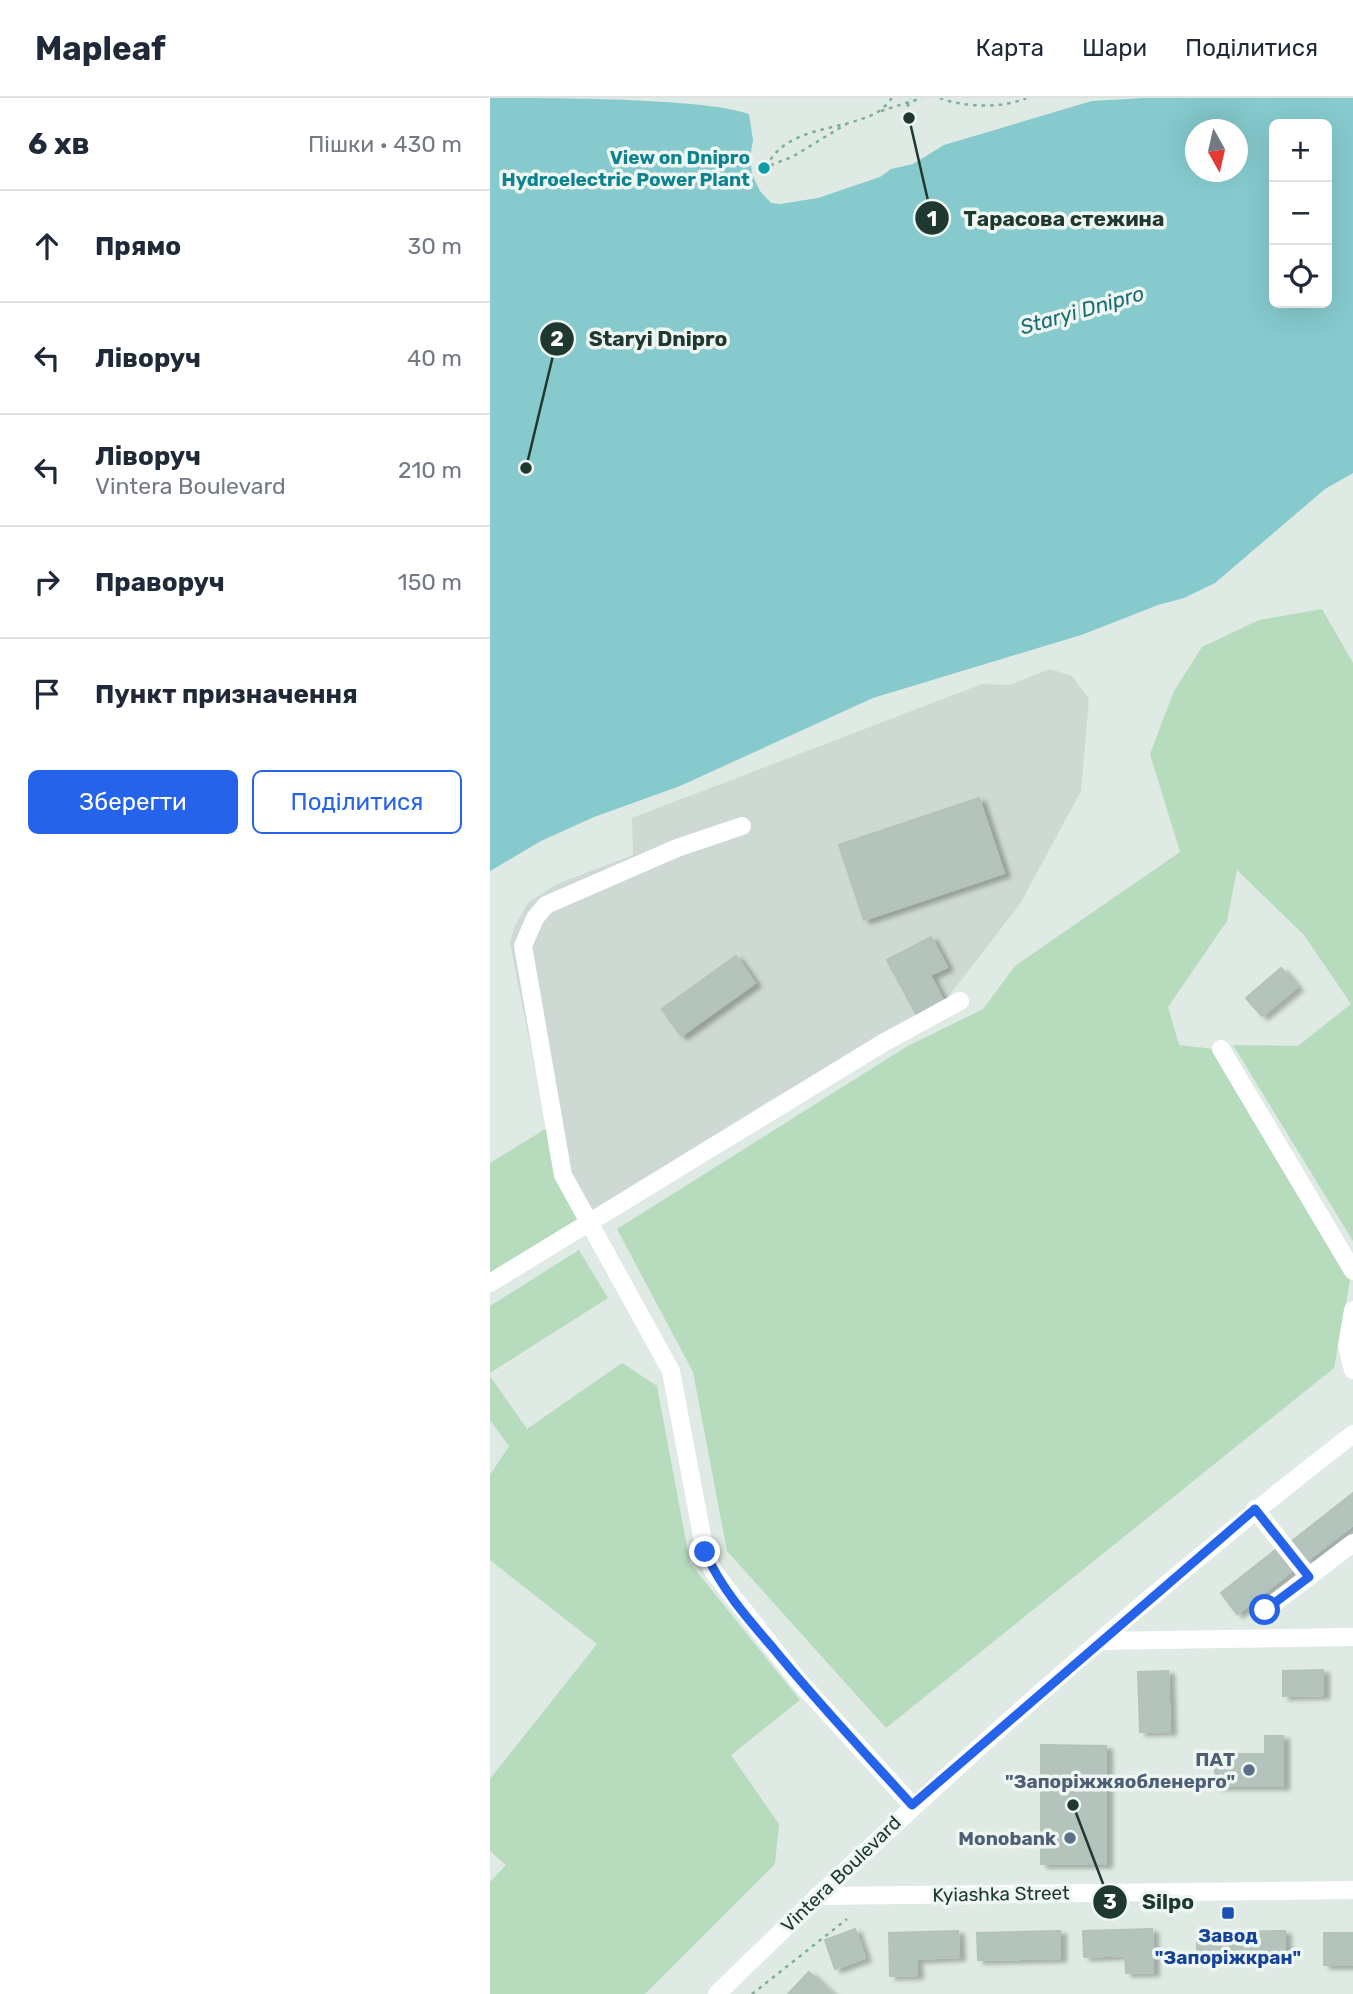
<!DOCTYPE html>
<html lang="uk">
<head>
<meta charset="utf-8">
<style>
  body { margin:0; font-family:Rubik,sans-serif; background:#f6f6f7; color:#1f2937 }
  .controls { position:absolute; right:21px; top:21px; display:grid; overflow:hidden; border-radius:10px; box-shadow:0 7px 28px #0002 }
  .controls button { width:63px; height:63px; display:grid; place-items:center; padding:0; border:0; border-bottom:2px solid #e0e1e3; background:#fff; color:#1f2937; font:35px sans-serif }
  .compass { position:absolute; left:695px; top:21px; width:63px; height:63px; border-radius:50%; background:#fff; box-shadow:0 7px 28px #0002; rotate:172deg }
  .stop { position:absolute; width:21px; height:21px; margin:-16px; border:5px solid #2563eb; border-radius:50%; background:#fff }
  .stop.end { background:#2563eb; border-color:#fff; box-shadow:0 2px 7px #0008 }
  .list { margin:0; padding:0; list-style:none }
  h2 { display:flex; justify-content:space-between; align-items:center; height:91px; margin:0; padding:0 28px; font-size:30px }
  h2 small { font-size:23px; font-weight:400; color:#747a83 }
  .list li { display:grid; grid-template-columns:46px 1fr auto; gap:21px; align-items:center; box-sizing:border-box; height:112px; padding:0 28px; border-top:2px solid #e0e1e3 }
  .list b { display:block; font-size:26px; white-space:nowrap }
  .list p { margin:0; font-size:23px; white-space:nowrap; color:#747a83 }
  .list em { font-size:23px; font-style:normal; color:#747a83 }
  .actions { display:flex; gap:14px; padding:21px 28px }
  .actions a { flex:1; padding:16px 0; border:2px solid #2563eb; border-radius:10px; text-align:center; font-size:24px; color:#2563eb }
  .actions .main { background:#2563eb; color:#fff }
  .icon { flex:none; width:38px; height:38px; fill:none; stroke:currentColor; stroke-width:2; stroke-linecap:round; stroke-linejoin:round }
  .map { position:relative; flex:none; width:863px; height:1896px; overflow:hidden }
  header { display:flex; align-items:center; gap:42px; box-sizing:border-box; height:98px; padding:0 35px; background:#fff; border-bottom:2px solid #e0e1e3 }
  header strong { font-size:33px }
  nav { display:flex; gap:38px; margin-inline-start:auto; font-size:24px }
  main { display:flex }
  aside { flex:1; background:#fff }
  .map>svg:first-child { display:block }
  .built { fill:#cdd9d2 }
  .green { fill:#b7dbbd }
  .water { fill:#86cace; fill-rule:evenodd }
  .building { fill:#b4c4bc; stroke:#b1c3ba; stroke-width:2; filter:url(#shadow) }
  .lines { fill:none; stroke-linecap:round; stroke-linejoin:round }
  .path { stroke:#7fad9a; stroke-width:2.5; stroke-dasharray:3.5 5; stroke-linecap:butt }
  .minor { stroke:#fff; stroke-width:18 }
  .route { stroke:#2563eb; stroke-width:9 }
  .culture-dot { fill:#0f9aa8; stroke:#eef6f2; stroke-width:2.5 }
  .service-dot { fill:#5c6f8a; stroke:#eef6f2; stroke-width:2.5 }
  .transit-dot { fill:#1a4fb4; stroke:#eef6f2; stroke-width:2.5 }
  .labels { text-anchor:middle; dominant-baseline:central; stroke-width:7; stroke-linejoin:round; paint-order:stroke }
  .culture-label { font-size:19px; font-weight:bold; fill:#0d838f; stroke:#eef6f2; text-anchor:end }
  .service-label { font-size:19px; font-weight:bold; fill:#4e5e75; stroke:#eef6f2; text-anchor:end }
  .street-label { font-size:19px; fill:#203930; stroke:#eef6f2 }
  .transit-label { font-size:19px; font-weight:bold; fill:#164399; stroke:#eef6f2 }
  .water-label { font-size:21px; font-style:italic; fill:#1c6d73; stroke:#eef6f2 }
  .leader { fill:none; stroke:#203930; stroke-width:2.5 }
  .callout-dot { fill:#203930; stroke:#eef6f2; stroke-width:2.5 }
  .mark-label { font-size:21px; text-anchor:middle; font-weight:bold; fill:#fff }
  .callout-label { font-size:21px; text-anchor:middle; font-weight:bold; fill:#203930; stroke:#eef6f2; stroke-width:7; stroke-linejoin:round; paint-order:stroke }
</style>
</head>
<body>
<header>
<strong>Mapleaf</strong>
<nav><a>Карта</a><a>Шари</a><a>Поділитися</a></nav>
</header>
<main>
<aside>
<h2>6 хв<small>Пішки · 430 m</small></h2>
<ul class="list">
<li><svg class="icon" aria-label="ahead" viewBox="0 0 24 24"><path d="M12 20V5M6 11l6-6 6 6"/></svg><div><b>Прямо</b></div><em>30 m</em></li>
<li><svg class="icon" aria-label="left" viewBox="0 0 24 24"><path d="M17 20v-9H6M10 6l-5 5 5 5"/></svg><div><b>Ліворуч</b></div><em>40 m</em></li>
<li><svg class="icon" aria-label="left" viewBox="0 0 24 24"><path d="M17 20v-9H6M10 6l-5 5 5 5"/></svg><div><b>Ліворуч</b><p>Vintera Boulevard</p></div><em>210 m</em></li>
<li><svg class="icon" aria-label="right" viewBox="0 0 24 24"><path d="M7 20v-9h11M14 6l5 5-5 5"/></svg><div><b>Праворуч</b></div><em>150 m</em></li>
<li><svg class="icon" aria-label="arrive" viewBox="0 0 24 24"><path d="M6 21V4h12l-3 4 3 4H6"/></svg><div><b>Пункт призначення</b></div></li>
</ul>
<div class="actions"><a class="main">Зберегти</a><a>Поділитися</a></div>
</aside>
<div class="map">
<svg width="863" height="1896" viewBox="0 0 863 1896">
  <defs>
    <filter id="shadow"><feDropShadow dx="6" dy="3.5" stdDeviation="2" flood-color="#0004"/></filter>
  </defs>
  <rect width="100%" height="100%" fill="#deeae3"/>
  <!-- built -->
  <path class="built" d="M560,571L582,578L599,601L591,693L530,806L455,903L281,1002L89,1121L67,1082L20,845L25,827L39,804L67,786L143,757L142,720L492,586L519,587Z"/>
  <!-- green -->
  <path class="green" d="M832,511L863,565V1143L743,947L808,948L861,906L814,837L747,772L737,823L678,909L689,947L724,951L861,1177L844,1270L396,1630L237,1453L203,1274L127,1131L416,949L493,911L525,868L690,754L660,656L684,593L712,549L769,522Z
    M57,1030L89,1121L0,1176V1065Z
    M89,1152L118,1200L0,1275V1208Z
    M132,1265L167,1288L200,1465L310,1602L241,1657L289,1726L285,1766L155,1896H0V1784L16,1767L0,1753V1681L107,1546L0,1462V1377L19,1348L0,1322V1278L37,1331Z"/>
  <!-- water -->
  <path class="water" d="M0,0C59,0 214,0 259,16L263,42L260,60L262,76L270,93L281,105L290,106L328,100L390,79L401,71L423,66L454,47L602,3L654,0H863V375L835,391L725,485L694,500L668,507L594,536L383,600L190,688L104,719L51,743L0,773ZM784,26H837V205H784ZM706,32H748V74H706Z"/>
  <!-- building -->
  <path class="building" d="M489,700L514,775L374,822L349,747Z
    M441,839L457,869L440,877L453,902L426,916L397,862Z
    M246,858L265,885L191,938L172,911Z
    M791,870L807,889L772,918L756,900Z
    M863,1395V1427L816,1463L801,1444Z
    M788,1450L804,1471L747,1516L731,1495Z
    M833,1572V1597L793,1598V1573Z
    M678,1573L680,1633L650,1634L648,1574Z
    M775,1638H793V1688H725V1656H775Z
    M551,1647L616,1648V1766H551Z
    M365,1831L375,1860L345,1871L335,1842Z
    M662,1831L663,1874L636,1875L635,1857L594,1859L593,1833Z
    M468,1833L469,1859L426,1861L427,1877L400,1878L399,1835Z
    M570,1833V1860L488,1862L487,1835Z
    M795,1833V1859L707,1860V1834Z
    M834,1835H863V1867H834Z
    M319,1874L342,1896H298Z"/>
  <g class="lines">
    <!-- path -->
    <path class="path" d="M450,0C472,9 513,11 536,0
      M391,13L432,0
      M358,25L302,59L276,69C297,27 350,34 386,15C392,12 398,5 402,0
      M413,25L420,0
      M262,1896L357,1821"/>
    <!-- minor -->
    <path class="minor" d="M252,728L187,750L56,807L45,820L33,848L73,1077L181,1273L215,1454L223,1473L308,1582L422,1707
      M731,951L863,1173
      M0,1185L393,945L470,903
      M863,1212L857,1248L863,1272
      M765,1411L819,1479
      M775,1512L863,1445
      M610,1543L863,1539
      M327,1798L863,1792
      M227,1896C429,1698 639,1509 863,1336"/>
  </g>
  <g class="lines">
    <!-- route -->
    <path class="route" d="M215,1454C231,1490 257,1520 283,1550C327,1604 375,1655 422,1707L765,1411L819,1479L775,1512"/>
  </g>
  <!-- markers -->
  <circle class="culture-dot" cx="274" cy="70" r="7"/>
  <g class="service-dot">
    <circle cx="759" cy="1672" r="7"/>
    <circle cx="580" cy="1740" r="7"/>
  </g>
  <rect class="transit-dot" x="731" y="1808" width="14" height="14" rx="3.5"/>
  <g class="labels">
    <!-- culture labels -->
    <g class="culture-label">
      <text x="260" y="59">View on Dnipro<tspan x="260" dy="22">Hydroelectric Power Plant</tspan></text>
    </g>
    <!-- service labels -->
    <g class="service-label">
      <text x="745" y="1661">ПАТ<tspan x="745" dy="22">"Запоріжжяобленерго"</tspan></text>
      <text x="566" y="1740">Monobank</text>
    </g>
    <!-- street labels -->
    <g class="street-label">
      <text transform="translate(351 1776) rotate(-44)">Vintera Boulevard</text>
      <text transform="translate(511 1796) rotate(-1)">Kyiashka Street</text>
    </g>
    <!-- transit labels -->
    <g class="transit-label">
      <text x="738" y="1837">Завод<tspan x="738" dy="22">"Запоріжкран"</tspan></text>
    </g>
    <!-- water labels -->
    <g class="water-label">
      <text transform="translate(592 212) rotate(-16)">Staryi Dnipro</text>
    </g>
  </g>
  <!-- callouts -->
  <path class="leader" d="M419 20L442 120M36 370L67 241M583 1707L620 1804"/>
  <g class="callout-dot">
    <circle cx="419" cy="20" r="7"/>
    <circle cx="36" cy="370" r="7"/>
    <circle cx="583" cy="1707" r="7"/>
    <circle cx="442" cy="120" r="18"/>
    <circle cx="67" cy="241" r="18"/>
    <circle cx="620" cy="1804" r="18"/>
  </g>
  <g class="mark-label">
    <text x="442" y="128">1</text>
    <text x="67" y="248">2</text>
    <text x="620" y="1811">3</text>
  </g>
  <g class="callout-label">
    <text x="574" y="128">Тарасова стежина</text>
    <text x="168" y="248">Staryi Dnipro</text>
    <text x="678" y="1811">Silpo</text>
  </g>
</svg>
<div class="controls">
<button>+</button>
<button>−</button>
<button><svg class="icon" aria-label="locate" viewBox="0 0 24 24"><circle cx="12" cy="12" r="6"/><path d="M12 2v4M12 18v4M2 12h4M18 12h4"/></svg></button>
</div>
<svg class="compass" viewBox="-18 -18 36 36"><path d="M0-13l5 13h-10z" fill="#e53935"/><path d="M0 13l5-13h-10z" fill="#747a83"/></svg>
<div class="stop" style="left:775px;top:1512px"></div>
<div class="stop end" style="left:215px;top:1454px"></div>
</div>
</main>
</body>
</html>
